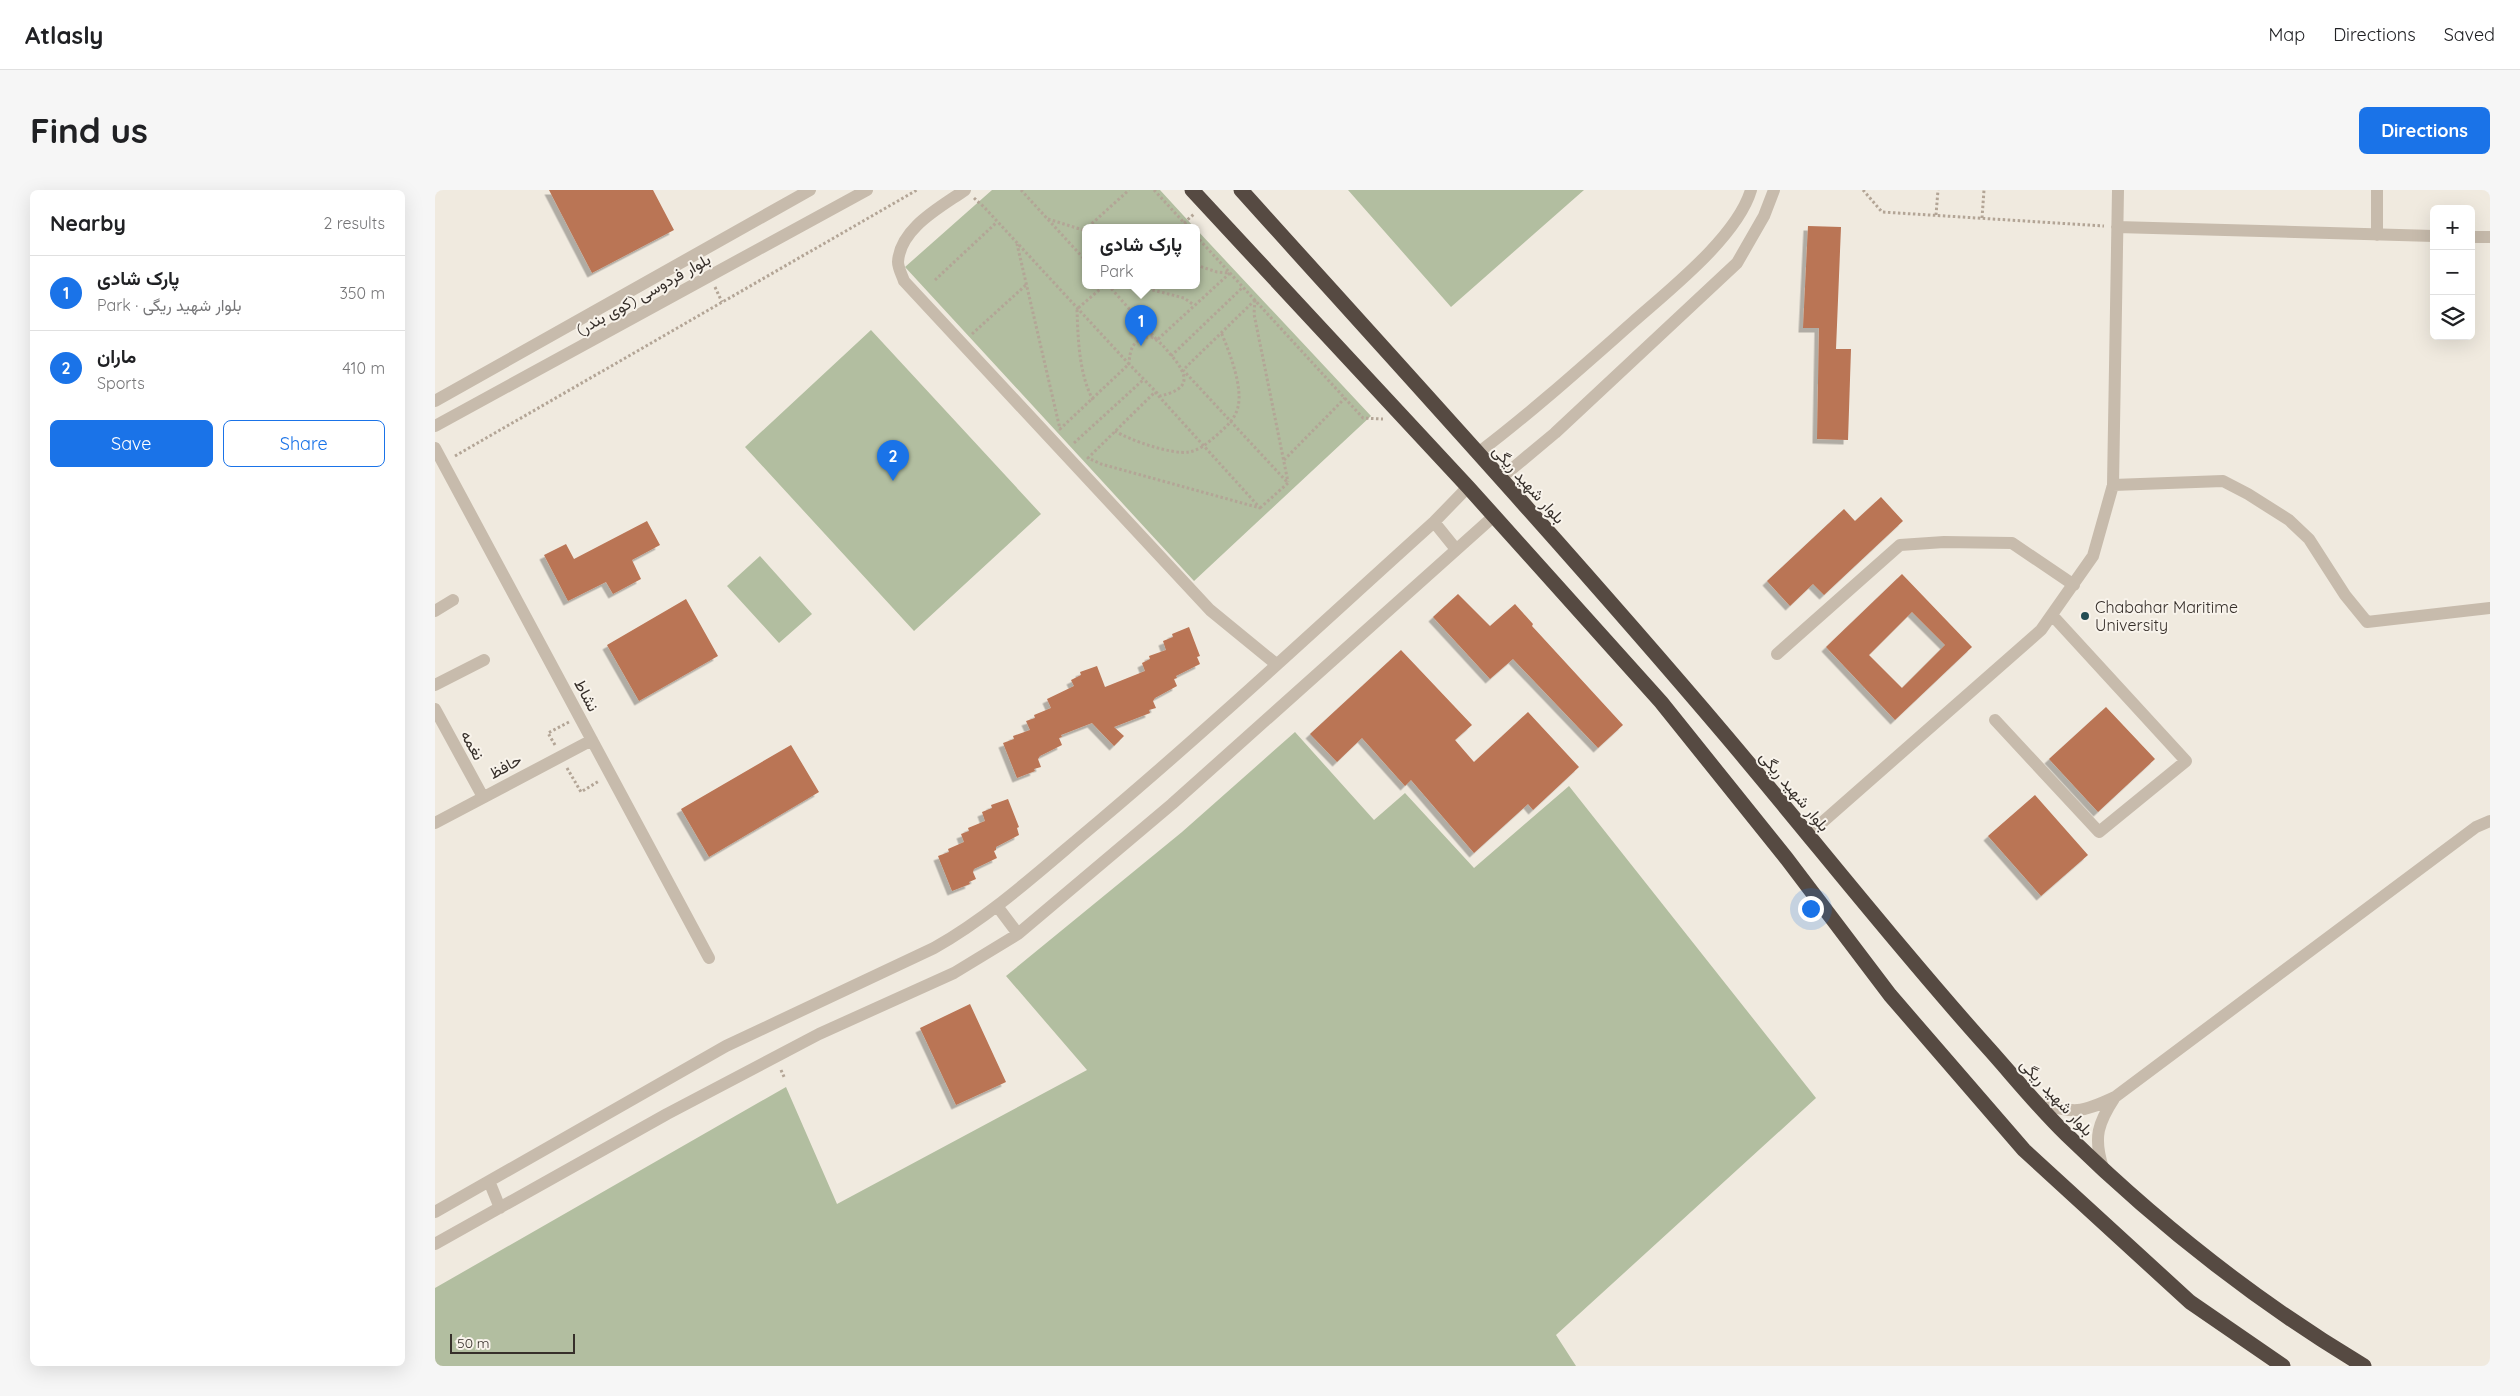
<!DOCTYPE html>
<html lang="en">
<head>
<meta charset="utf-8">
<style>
  body { margin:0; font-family:Quicksand,Vazirmatn,sans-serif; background:#f6f6f6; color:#202124 }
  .controls { position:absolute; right:15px; top:15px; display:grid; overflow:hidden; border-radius:8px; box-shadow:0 5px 20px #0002 }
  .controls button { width:45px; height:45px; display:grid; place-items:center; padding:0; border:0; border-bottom:1px solid #e0e0e0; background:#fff; color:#202124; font:25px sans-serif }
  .scale { position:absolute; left:15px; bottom:12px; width:125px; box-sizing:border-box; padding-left:5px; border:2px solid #362f2a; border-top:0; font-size:14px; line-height:18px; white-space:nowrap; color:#362f2a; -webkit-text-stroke:4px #f8f3eb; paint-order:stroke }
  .you { position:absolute; left:1375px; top:718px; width:18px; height:18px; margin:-12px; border:4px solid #fff; border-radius:50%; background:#1a73e8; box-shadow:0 0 0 8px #1a73e833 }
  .badge { display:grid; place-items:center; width:32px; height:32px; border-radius:50%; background:#1a73e8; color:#fff; font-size:16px; font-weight:700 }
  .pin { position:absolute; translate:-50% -41px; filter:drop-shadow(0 1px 2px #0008) }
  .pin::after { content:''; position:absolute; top:26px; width:18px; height:15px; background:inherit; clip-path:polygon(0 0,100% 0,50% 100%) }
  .popup { position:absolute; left:647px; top:34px; width:118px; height:65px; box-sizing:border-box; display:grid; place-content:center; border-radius:8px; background:#fff; filter:drop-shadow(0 1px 4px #0005); font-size:16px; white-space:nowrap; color:#757577 }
  .popup b { font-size:19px; color:#202124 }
  .popup::after { content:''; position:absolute; left:50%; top:100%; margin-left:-10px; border:10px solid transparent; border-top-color:#fff }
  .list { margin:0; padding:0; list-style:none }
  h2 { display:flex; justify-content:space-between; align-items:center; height:65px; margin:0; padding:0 20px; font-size:21px }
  h2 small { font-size:16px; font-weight:400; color:#757577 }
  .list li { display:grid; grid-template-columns:32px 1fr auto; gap:15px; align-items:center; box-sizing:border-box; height:75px; padding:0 20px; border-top:1px solid #e0e0e0 }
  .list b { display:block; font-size:19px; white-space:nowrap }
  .list p { margin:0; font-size:16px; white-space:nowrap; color:#757577 }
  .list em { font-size:16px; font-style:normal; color:#757577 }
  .actions { display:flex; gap:10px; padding:15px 20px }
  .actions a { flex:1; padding:11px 0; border:1px solid #1a73e8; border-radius:8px; text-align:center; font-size:18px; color:#1a73e8 }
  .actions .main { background:#1a73e8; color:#fff }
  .icon { flex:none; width:28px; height:28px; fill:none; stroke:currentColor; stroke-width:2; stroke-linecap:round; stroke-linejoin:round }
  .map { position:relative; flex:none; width:2055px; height:1176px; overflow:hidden; border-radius:8px }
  header { display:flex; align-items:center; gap:30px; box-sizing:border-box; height:70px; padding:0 25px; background:#fff; border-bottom:1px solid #e0e0e0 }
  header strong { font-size:24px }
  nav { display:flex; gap:28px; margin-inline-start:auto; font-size:18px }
  .intro { display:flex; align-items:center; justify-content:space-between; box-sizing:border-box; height:120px; padding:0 30px }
  h1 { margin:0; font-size:35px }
  .button { padding:12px 22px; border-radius:8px; background:#1a73e8; color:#fff; font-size:18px; font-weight:700 }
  main { display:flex; gap:30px; padding:0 30px }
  aside { flex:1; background:#fff; border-radius:8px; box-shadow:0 5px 20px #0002 }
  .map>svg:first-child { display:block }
  .green { fill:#b2bea0 }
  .building { fill:#ba7454; fill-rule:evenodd; filter:url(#shadow) }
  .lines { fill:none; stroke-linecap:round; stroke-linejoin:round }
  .path { stroke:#b3a596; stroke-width:3; stroke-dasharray:2.5 2.5; stroke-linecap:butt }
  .minor { stroke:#c7bbac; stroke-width:12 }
  .highway { stroke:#564a42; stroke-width:15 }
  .poi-dot { fill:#244d54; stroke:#f8f3eb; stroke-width:2 }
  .labels { text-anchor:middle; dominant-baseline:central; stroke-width:4; stroke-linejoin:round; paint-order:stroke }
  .street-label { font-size:16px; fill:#362f2a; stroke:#f8f3eb }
  .poi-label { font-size:16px; fill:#362f2a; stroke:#f8f3eb; text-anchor:start }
</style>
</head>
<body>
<header>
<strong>Atlasly</strong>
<nav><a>Map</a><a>Directions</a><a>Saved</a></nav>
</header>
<div class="intro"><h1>Find us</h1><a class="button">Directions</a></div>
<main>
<aside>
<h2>Nearby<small>2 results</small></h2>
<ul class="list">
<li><span class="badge">1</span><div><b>پارک شادی</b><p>Park · بلوار شهید ریگی</p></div><em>350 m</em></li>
<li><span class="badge">2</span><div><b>ماران</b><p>Sports</p></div><em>410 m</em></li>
</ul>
<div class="actions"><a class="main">Save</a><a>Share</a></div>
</aside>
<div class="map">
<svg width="2055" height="1176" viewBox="0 0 2055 1176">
  <defs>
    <filter id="shadow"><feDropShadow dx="-4.5" dy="4.5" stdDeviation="0" flood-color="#0004"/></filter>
  </defs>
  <rect width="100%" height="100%" fill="#f0eadf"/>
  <!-- green -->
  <path class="green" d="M557,0H725L759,37H651V95H761V39L936,226L759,391L470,77Z
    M913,0H1149L1016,117Z
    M436,140L606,324L479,441L310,257Z
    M325,366L377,424L344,453L292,396Z
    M860,542L939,630L970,603L1039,678L1134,596L1381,908L1121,1145L1141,1176H0V1098L351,897L402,1014L652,880L571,786L747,642Z"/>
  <!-- building -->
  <path class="building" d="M114,0H218L239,40L157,83Z
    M1373,36L1406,37L1401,159H1416L1413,250L1382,249L1384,138H1368Z
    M1446,307L1468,331L1389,405L1378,394L1355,416L1332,391L1409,319L1420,331Z
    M212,331L225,355L197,370L206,389L178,404L171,392L133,411L109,365L131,354L139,369Z
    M1467,384L1537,457L1460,530L1391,457ZM1477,422L1510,455L1467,498L1434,465Z
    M1023,404L1055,436L1080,414L1098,434L1097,436L1188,535L1163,558L1078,469L1055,489L998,427Z
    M251,409L283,466L204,511L172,455Z
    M754,437L765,466L762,467L765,474L741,486L742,488L739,489L742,496L720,508L718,511L721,518L714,520L715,523L679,537L689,546L679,556L657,533L626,545L627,547L624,548L627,555L605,566L603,569L606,577L599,579L600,581L582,588L568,553L579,549L578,546L595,540L591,531L600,528L599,525L616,518L612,509L639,496L636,490L646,485L645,482L662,476L670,497L710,481L707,473L715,469L714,466L731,460L728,451L738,447L737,444Z
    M966,460L1037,535L1020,550L1039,572L1093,522L1144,577L1098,620L1093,614L1039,663L976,590L970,596L927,548L902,572L875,544Z
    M1671,517L1720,569L1663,622L1614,569Z
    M356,555L384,602L274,667L246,619Z
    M1600,605L1653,665L1606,706L1553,646Z
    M573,609L584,637L582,638L584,645L561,657V660L559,661L562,668L539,679L538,682L541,689L534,692L535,694L517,701L503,666L514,662L513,659L529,652L526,644L534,641L533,638L550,631L547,622L557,618L556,615Z
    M535,814L571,892L521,915L485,838Z"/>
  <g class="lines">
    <!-- path -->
    <path class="path" d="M586,0L651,71
      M719,0L753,37
      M1428,0L1447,22L1669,36
      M539,8L549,17L694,174L625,239L582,54
      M1501,25L1503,0
      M1547,28L1549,0
      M613,29L651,41
      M749,33L759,24
      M653,37L694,0
      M761,46L928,228L948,229
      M761,75L782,82L794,83
      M500,90L562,32
      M673,95L722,150L795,83
      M698,95L749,108L759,115
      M280,97L287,112
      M820,110L748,180L853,293
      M820,110L819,124L853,292
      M537,144L592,94
      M716,147C725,151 730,158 736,165C754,186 756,199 725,206L694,174C695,158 698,149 716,147Z
      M736,166L808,97
      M720,202L825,318L666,274L653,268Z
      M658,210C644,184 643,149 642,119L670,95
      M680,241C694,250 737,265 754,262C765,260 774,252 783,244C792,236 800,229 803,217C808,196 794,161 786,142
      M639,253L708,190
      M20,266L482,0
      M849,270L910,208
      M825,318L853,293
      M120,555L113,543L134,532
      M132,578L146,602L164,591
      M346,880L350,889"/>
    <!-- minor -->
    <path class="minor" d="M530,0C506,17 465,38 463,72C463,78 467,85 469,91L775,420L841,474
      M1682,37L1999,46
      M1942,45V0
      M2036,47H2055
      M0,211L375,0
      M0,236L432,0
      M0,258L274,768
      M1043,263C1097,222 1147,177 1198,132C1234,100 1302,47 1316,0
      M1066,288L1120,243L1302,73L1329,26L1339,0
      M1678,295L1788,291L1813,304L1854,330L1874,349L1910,405L1932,432L2055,418
      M999,332L1020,358
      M0,421L18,410
      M1342,464L1465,355L1509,352L1577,353L1639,395
      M0,495L49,470
      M0,519L48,607
      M1560,530L1664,642L1751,571L1617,425
      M0,633L157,550
      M1374,644L1606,440L1658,366L1678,295L1683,0
      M562,716L583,744
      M1603,913C1641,923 1644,924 1680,907L2041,637L2055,631
      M1668,978C1658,947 1663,933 1680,907
      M54,991L65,1018
      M0,1022L291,856L499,758C559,724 610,676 663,632C778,535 887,433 999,332L1033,297
      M0,1054L232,924L384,844L519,783L583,744L737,614L1059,326"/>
    <!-- highway -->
    <path class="highway" d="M757,0L1033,297L1226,512L1352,669L1455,805L1589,960L1755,1112L1848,1176
      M806,0C969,181 1133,360 1291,546C1379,650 1463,758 1555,860C1580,888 1604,918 1632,945C1721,1032 1822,1112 1929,1176"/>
  </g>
  <!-- markers -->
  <circle class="poi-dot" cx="1650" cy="426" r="5"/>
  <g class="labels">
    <!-- street labels -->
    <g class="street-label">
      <text transform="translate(208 104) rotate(-29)">بلوار فردوسی (کوی بندر)</text>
      <text transform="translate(1094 294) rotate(48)">بلوار شهید ریگی</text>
      <text transform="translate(152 505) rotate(62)">نشاط</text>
      <text transform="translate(38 555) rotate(61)">نغمه</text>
      <text transform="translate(70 576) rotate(-29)">حافظ</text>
      <text transform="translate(1360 601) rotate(50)">بلوار شهید ریگی</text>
      <text transform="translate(1622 907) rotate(47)">بلوار شهید ریگی</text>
    </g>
    <!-- poi labels -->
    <g class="poi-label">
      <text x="1660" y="417">Chabahar Maritime<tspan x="1660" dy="18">University</tspan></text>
    </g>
  </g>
</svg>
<div class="controls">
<button>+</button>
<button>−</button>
<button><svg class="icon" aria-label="layers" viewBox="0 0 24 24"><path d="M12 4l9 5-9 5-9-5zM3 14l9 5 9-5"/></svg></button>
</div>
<div class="scale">50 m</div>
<div class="you"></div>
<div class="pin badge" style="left:706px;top:156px">1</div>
<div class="popup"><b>پارک شادی</b>Park</div>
<div class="pin badge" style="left:458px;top:291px">2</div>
</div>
</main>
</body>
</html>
